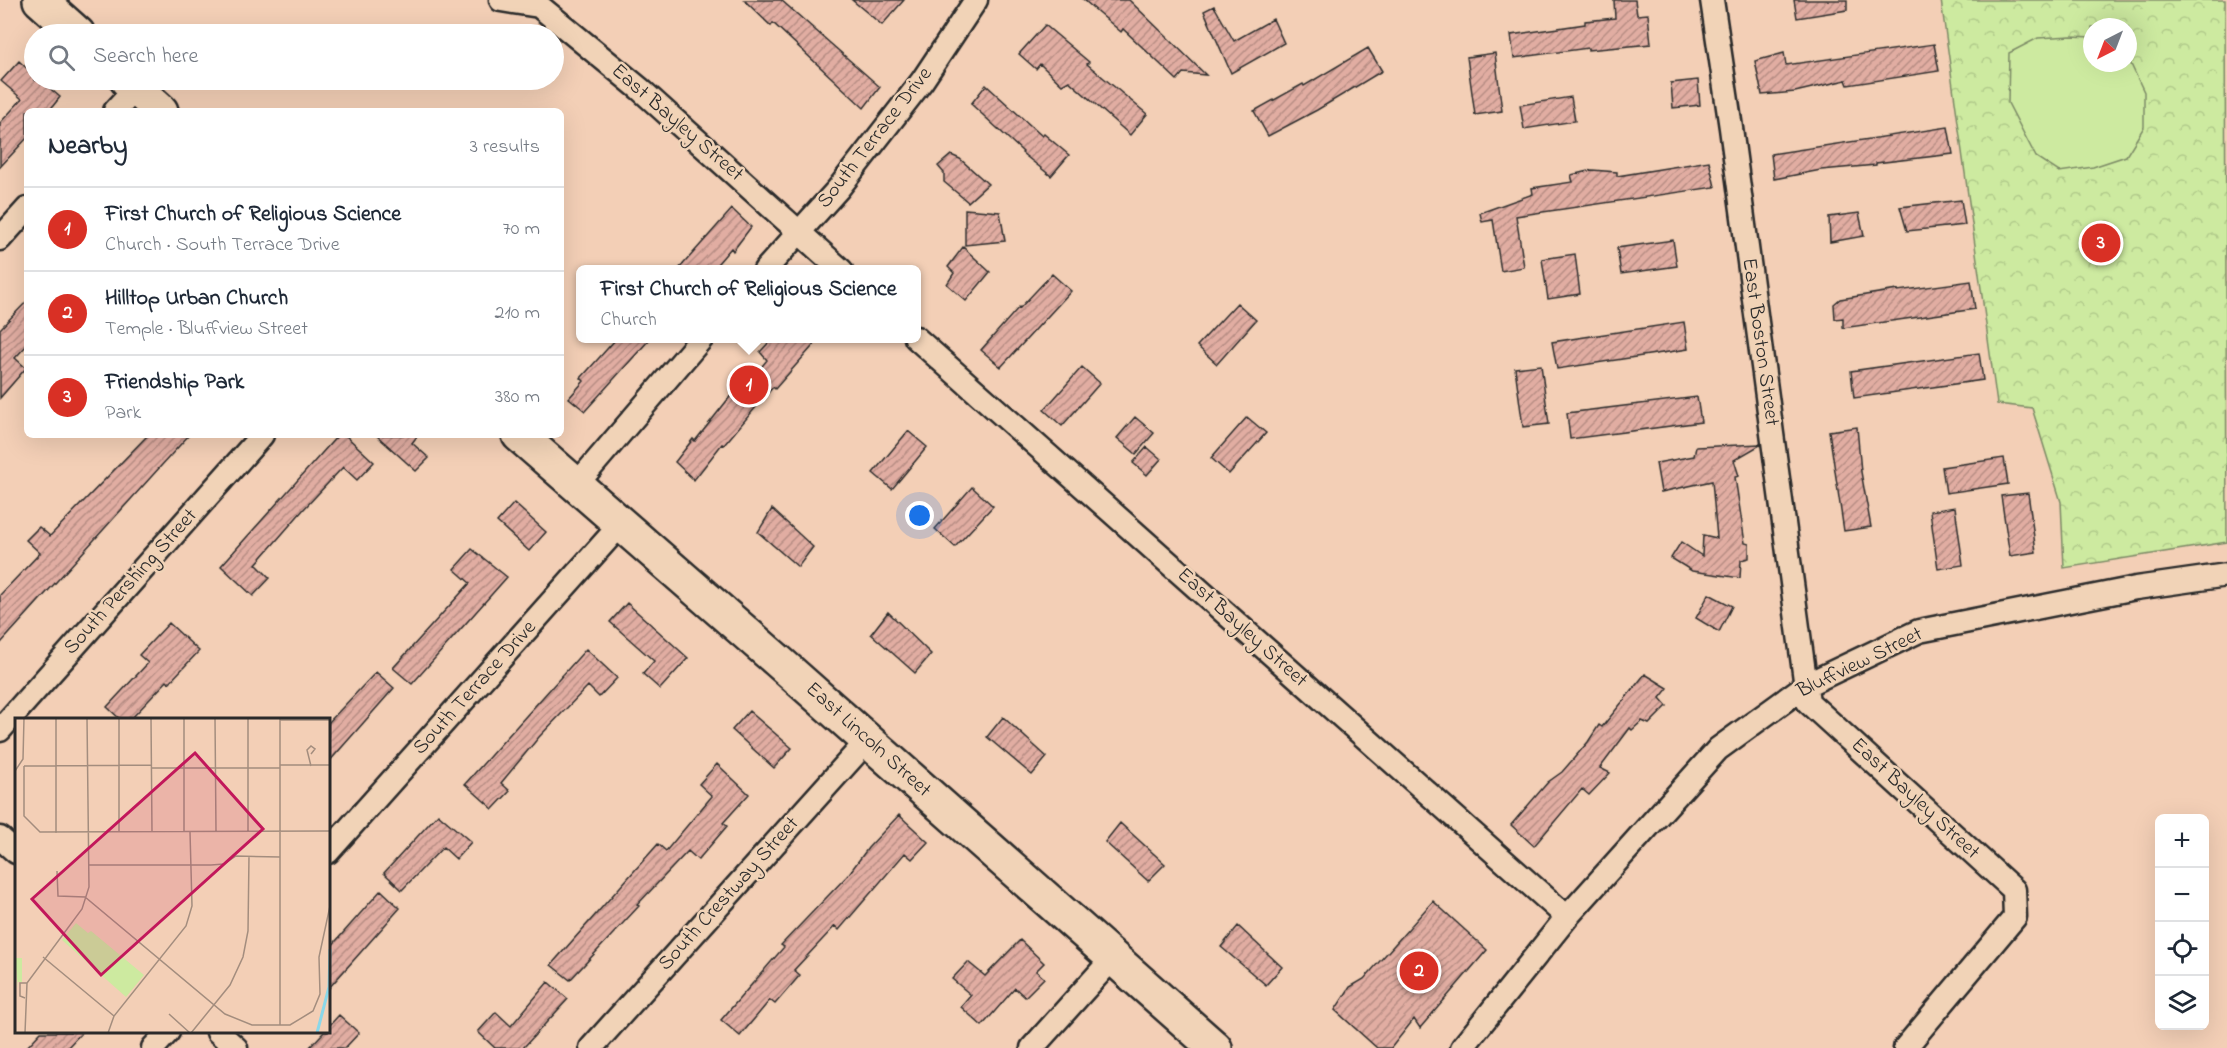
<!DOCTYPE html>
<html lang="en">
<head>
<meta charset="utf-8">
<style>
  body { margin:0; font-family:"Indie Flower",sans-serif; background:#f2f2f3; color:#1f2937 }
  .controls { position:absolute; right:18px; bottom:18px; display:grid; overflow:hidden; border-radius:9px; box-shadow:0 6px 24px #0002 }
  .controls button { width:54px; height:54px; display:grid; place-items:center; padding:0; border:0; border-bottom:2px solid #e0e1e3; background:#fff; color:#1f2937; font:30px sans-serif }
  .compass { position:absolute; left:2083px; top:18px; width:54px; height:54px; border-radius:50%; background:#fff; box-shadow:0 6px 24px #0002; rotate:222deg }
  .you { position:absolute; left:920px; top:516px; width:21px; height:21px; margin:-15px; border:4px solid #fff; border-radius:50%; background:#1a73e8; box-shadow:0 0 0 9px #1a73e833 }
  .badge { display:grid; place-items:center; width:39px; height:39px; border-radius:50%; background:#d93025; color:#fff; font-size:20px; font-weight:700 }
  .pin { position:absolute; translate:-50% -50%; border:3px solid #fff; box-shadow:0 2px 6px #0006 }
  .popup { position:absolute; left:576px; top:265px; width:345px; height:78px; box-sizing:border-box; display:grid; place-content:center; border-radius:9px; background:#fff; filter:drop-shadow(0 2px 4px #0005); font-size:20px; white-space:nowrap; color:#747a83 }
  .popup b { font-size:22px; color:#1f2937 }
  .popup::after { content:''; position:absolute; left:50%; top:100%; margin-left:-12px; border:12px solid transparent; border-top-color:#fff }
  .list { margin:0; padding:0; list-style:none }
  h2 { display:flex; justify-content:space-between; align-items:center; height:78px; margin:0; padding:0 24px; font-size:26px }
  h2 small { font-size:20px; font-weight:400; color:#747a83 }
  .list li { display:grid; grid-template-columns:39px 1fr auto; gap:18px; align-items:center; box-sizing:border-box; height:84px; padding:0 24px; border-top:2px solid #e0e1e3 }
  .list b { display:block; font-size:22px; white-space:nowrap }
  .list p { margin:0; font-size:20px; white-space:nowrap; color:#747a83 }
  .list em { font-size:20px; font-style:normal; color:#747a83 }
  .icon { flex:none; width:33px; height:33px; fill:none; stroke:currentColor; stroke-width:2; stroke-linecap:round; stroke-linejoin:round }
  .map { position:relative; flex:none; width:2227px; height:1048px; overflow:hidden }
  .search { position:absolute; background:#fff; box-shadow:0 6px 24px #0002; left:24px; top:24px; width:540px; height:66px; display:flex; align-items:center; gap:15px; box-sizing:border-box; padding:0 21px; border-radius:33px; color:#747a83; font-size:22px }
  .panel { position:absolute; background:#fff; box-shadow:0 6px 24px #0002; left:24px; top:108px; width:540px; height:330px; border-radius:9px }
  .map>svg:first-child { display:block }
  .forest { fill:url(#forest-crowns); stroke:#7c8a66; stroke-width:1.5; fill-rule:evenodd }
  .pitch { fill:#cdeaa0; stroke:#7c8a66; stroke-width:1.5 }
  .building { fill:url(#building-hatch); stroke:#2b2b2b; stroke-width:1.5 }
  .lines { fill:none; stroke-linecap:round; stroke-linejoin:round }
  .street-casing { stroke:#2b2b2b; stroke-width:27 }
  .secondary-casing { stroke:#2b2b2b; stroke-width:38 }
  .street { stroke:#f1d3b7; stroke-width:22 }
  .secondary { stroke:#f1d3b7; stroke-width:33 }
  .labels { text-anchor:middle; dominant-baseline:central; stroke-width:5; stroke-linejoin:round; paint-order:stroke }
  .street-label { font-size:21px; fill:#2b2b2b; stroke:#f1d3b7 }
  .inset-river { fill:none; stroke:#8ad7e9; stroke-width:3 }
  .inset-road { fill:none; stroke:#a38d7e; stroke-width:1.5 }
  .view { fill:#c2185b; fill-opacity:0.15; stroke:#c2185b; stroke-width:3 }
  .inset-edge { fill:none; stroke:#2b2b2b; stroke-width:3 }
</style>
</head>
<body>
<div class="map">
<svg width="2227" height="1048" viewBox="0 0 2227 1048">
  <defs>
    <pattern id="forest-crowns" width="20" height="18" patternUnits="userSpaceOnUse" patternTransform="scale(1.5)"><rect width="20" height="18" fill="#cdeaa0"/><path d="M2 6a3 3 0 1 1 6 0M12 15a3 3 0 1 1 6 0" fill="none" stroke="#b0c98a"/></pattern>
    <pattern id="building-hatch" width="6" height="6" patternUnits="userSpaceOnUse" patternTransform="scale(1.5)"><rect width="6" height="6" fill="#e1ada2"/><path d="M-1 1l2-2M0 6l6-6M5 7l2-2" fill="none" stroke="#b78d84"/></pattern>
  </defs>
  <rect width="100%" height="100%" fill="#f3cfb6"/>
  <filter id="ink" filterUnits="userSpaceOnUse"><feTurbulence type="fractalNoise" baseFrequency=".0167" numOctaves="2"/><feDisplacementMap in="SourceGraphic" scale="12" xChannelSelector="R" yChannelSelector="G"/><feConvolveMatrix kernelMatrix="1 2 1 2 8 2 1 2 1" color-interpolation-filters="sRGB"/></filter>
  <g filter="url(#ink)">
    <!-- forest -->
    <path class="forest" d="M1941,0H2225L2227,542L2064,568L2061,502L2032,408L1997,404ZM2092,27H2128V63H2092Z"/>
    <!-- pitch -->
    <path class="pitch" d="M2071,36L2092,37V63H2128V58L2144,92V127L2126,156L2093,167L2059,172L2036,157L2008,103L2009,53L2038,38Z"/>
    <!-- building -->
    <path class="building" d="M744,0H781L880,87L864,108L773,23L771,26Z
      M852,0H904L882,25Z
      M1084,0H1129L1206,75L1183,73L1177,80L1123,29L1121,32Z
      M1614,0H1635L1637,15L1648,14L1651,44L1588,50V48L1514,58L1511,35L1585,24V21L1615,18Z
      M1794,0H1847V10L1797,18Z
      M1214,6L1234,41L1273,19L1284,43L1231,73L1204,11Z
      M1045,25L1089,62L1087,64L1147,114L1130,135L1069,81L1062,85L1040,64L1036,69L1019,54Z
      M1934,44L1939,71L1848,85L1846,80L1795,92L1762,95L1755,61L1784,53L1786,65Z
      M1368,48L1382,71L1317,110L1268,136L1254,111L1303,84L1304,86Z
      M1495,53L1502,111L1475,115L1467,57Z
      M19,61L34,75V80H40L60,97L49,111H27V138L0,167V123L22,99L1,81Z
      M1698,80L1700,105L1673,108L1671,83Z
      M986,85L1042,136L1044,134L1069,155L1051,176L1022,153L1023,152L971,104Z
      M1571,97L1575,121L1524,129L1520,105Z
      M1948,127L1953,154L1876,163V165L1821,170L1774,179L1771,154Z
      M951,155L960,159L988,184L968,202L944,182V173L938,166Z
      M1709,161L1715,187L1516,216L1524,267L1501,271L1493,220L1482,222L1480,213L1533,194L1532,188L1573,182L1571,175L1592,170L1617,172V176Z
      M1961,200L1965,225L1907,231L1900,207Z
      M732,209L751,227L733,251L731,248L712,270H678Z
      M965,209L1000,212L1005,241L965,245Z
      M1859,213L1864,236L1830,242L1829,217Z
      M1673,240L1677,266L1621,274L1617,248Z
      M963,247L990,272L966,301L947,284L954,273L948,267Z
      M1575,254L1580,294L1548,299L1542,259Z
      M1052,274L1071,291L1001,367L981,350L1019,307L1020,308Z
      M1971,281L1975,309L1843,328V318L1835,319L1834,304L1840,299L1898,290V291Z
      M27,301V345L15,358L26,368L0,398V329Z
      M1237,303L1256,320L1217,364L1197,346Z
      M1684,322L1688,349L1557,369L1552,342Z
      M616,339H650L585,411L569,398L584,381L581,378Z
      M772,339H819L775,389L773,387L724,445L722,444L694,480L675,462L693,439L695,441L741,383L745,387L767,360L760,352Z
      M1979,353L1983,380L1854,398L1851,371Z
      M1541,365L1549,424L1523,427L1515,368Z
      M1082,367L1100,383L1062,426L1044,410Z
      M1697,397L1701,422L1570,439L1567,413Z
      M1135,417L1154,433L1136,454L1117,438Z
      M1247,417L1266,433L1229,474L1211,458Z
      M1857,427L1861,472L1871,527L1844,531L1829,431Z
      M908,431L927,447L892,489L873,473Z
      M148,435H189L0,644V595L40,553L26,540L39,527L50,536Z
      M338,435H345L374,462L357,480L343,467L303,510L256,564L270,578L253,596L221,566Z
      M376,435H418L412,443L429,458L416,471Z
      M1760,444V445L1734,460L1739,476L1735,477L1745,543L1749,544V558L1741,560L1740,578L1692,571L1671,558L1681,542L1702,556L1703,535L1717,538L1712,481L1661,492L1656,463L1694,456L1696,447Z
      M1147,447L1161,459L1147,475L1133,463Z
      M2004,458L2008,484L1946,493L1942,467Z
      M972,487L993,506L955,547L935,529Z
      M2028,493L2036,552L2010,556L2001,496Z
      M514,503L546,532L529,551L497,522Z
      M1955,507L1963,565L1938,569L1930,511Z
      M772,509L813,547L798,567L758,532Z
      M472,549L507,577L412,684L393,668L470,583L454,569Z
      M1709,594L1732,606L1719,632L1696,618Z
      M627,603L688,658L660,689L643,674L654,661L610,622Z
      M888,612L931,654L915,673L871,634Z
      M169,623L199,651L169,683L167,681L130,720H121L107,707L148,663L139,655Z
      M586,649L617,678L599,697L588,686L539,737L501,783L510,791L493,809L465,784Z
      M376,672L394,688L328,763V723Z
      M1645,674L1668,688L1660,698L1667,706L1649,724L1642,721L1632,730L1630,728L1600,768L1610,773L1589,795L1582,789L1534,846L1511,825L1548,782L1562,772L1588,742L1599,725L1602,727Z
      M749,711L792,748L774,768L732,730Z
      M1003,717L1047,757L1032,775L987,737Z
      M717,764L749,794L723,823L727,826L698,860L688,851L637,905L639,906L570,980L551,965L658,844L666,851L712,796L699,784Z
      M438,814L471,842L456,859L443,847L402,890L384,873Z
      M899,815L928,842L912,859L905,853L839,930L835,926L794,970L800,975L775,1004L770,1000L740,1036L721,1020L784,947L781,945L848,875L868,848Z
      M1120,823L1165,864L1148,881L1105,842Z
      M381,890L400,908L328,989V950Z
      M1433,901L1487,950L1420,1028L1414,1019L1391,1048H1377L1335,1010L1350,987L1364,979Z
      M1238,926L1282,967L1266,985L1221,947Z
      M1020,940L1044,963L1036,971L1044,978L1025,997L1015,988L982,1026L961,1007L971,995L952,979L968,962L985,976Z
      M548,982L568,999L523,1048H495L478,1032L496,1012L511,1026Z
      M339,1015L359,1033L345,1048H309L324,1032H328V1027Z
      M41,1032H82L67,1048H26Z"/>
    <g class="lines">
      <defs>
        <path id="street" d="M501,0L539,6L640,89L841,270
          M1712,0L1731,128L1808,702L2014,890L2015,917L1905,1048
          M115,111L136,88
          M0,239L27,209
          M765,270L838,189L922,81L976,0
          M916,338L1567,917
          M576,485L702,338
          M0,730L262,435
          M0,838L16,852
          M328,852L621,524
          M218,1032L236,1048
          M153,1048L168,1032
          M591,1048L868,740
          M1032,1048L1113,958
          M1462,1048L1567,917L1718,749L1806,685L1919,631L2136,588L2227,575"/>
        <path id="secondary" d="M40,0L78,34
          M127,80L161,111
          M519,435L778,661L1215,1048"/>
      </defs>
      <!-- street casing -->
      <use href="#street" class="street-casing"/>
      <!-- secondary casing -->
      <use href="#secondary" class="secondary-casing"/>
      <!-- street -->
      <use href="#street" class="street"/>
      <!-- secondary -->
      <use href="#secondary" class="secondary"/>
    </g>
  </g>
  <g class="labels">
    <!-- street labels -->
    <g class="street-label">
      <text transform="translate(677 123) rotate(41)">East Bayley Street</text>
      <text transform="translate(875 138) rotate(-52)">South Terrace Drive</text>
      <text transform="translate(1760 342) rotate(82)">East Boston Street</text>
      <text transform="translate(131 582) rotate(-48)">South Pershing Street</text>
      <text transform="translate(1242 628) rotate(42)">East Bayley Street</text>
      <text transform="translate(1860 663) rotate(-26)">Bluffview Street</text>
      <text transform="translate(475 688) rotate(-48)">South Terrace Drive</text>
      <text transform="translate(868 740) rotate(42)">East Lincoln Street</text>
      <text transform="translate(1915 799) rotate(43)">East Bayley Street</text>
      <text transform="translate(729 894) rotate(-48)">South Crestway Street</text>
    </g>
  </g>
  <!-- overview -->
  <g transform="translate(15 718)">
    <rect width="315" height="315" fill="#f3cfb6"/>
    <path d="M0,240H7V264H3V270Z" fill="#cdeaa0"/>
    <path d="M61,205L73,215L76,213L129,257L111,279L47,222Z" fill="#cdeaa0"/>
    <path class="inset-river" d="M302,315L314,269L315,231"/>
    <path class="inset-road" d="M41,0V115M104,0V114M136,0L137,114M169,0V114M200,0L201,113M265,0V307M265,2H315M296,36L300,31L296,28L292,32L296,48M265,47H315M9,48V98L25,114L315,113M9,48L136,47M136,50H265M0,53L8,41L9,0M233,114V0M74,147H196L209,146L221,138L265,139M42,153L43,178L70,179L210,296L237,307H275L298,293L305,276L304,239L315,188M28,239L99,298M10,280L5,278V265H12M154,296L175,315M10,315L12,265L67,191L74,169L72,0M93,315L99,298L171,208L177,188L175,114M176,315L215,267L228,239L233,213L234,138"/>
    <path class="view" d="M180,35L248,111L86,257L17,181Z"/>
    <rect width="315" height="315" class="inset-edge"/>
  </g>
</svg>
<div class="controls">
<button>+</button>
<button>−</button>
<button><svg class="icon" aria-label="locate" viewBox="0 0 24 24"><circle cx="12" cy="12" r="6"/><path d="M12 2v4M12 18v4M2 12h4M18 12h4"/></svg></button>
<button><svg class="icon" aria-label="layers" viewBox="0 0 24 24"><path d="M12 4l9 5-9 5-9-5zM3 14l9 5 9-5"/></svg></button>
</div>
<svg class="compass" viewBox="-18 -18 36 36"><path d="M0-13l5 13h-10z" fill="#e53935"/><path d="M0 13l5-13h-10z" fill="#747a83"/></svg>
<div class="you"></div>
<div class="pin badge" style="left:749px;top:385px">1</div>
<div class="popup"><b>First Church of Religious Science</b>Church</div>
<div class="pin badge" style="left:1419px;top:971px">2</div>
<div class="pin badge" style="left:2101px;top:243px">3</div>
<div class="search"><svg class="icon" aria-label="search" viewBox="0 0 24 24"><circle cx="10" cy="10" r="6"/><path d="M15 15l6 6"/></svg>Search here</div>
<section class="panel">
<h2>Nearby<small>3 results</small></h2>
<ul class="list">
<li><span class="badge">1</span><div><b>First Church of Religious Science</b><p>Church · South Terrace Drive</p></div><em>70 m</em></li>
<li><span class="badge">2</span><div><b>Hilltop Urban Church</b><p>Temple · Bluffview Street</p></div><em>210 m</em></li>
<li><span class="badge">3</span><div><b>Friendship Park</b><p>Park</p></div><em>380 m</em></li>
</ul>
</section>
</div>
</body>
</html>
